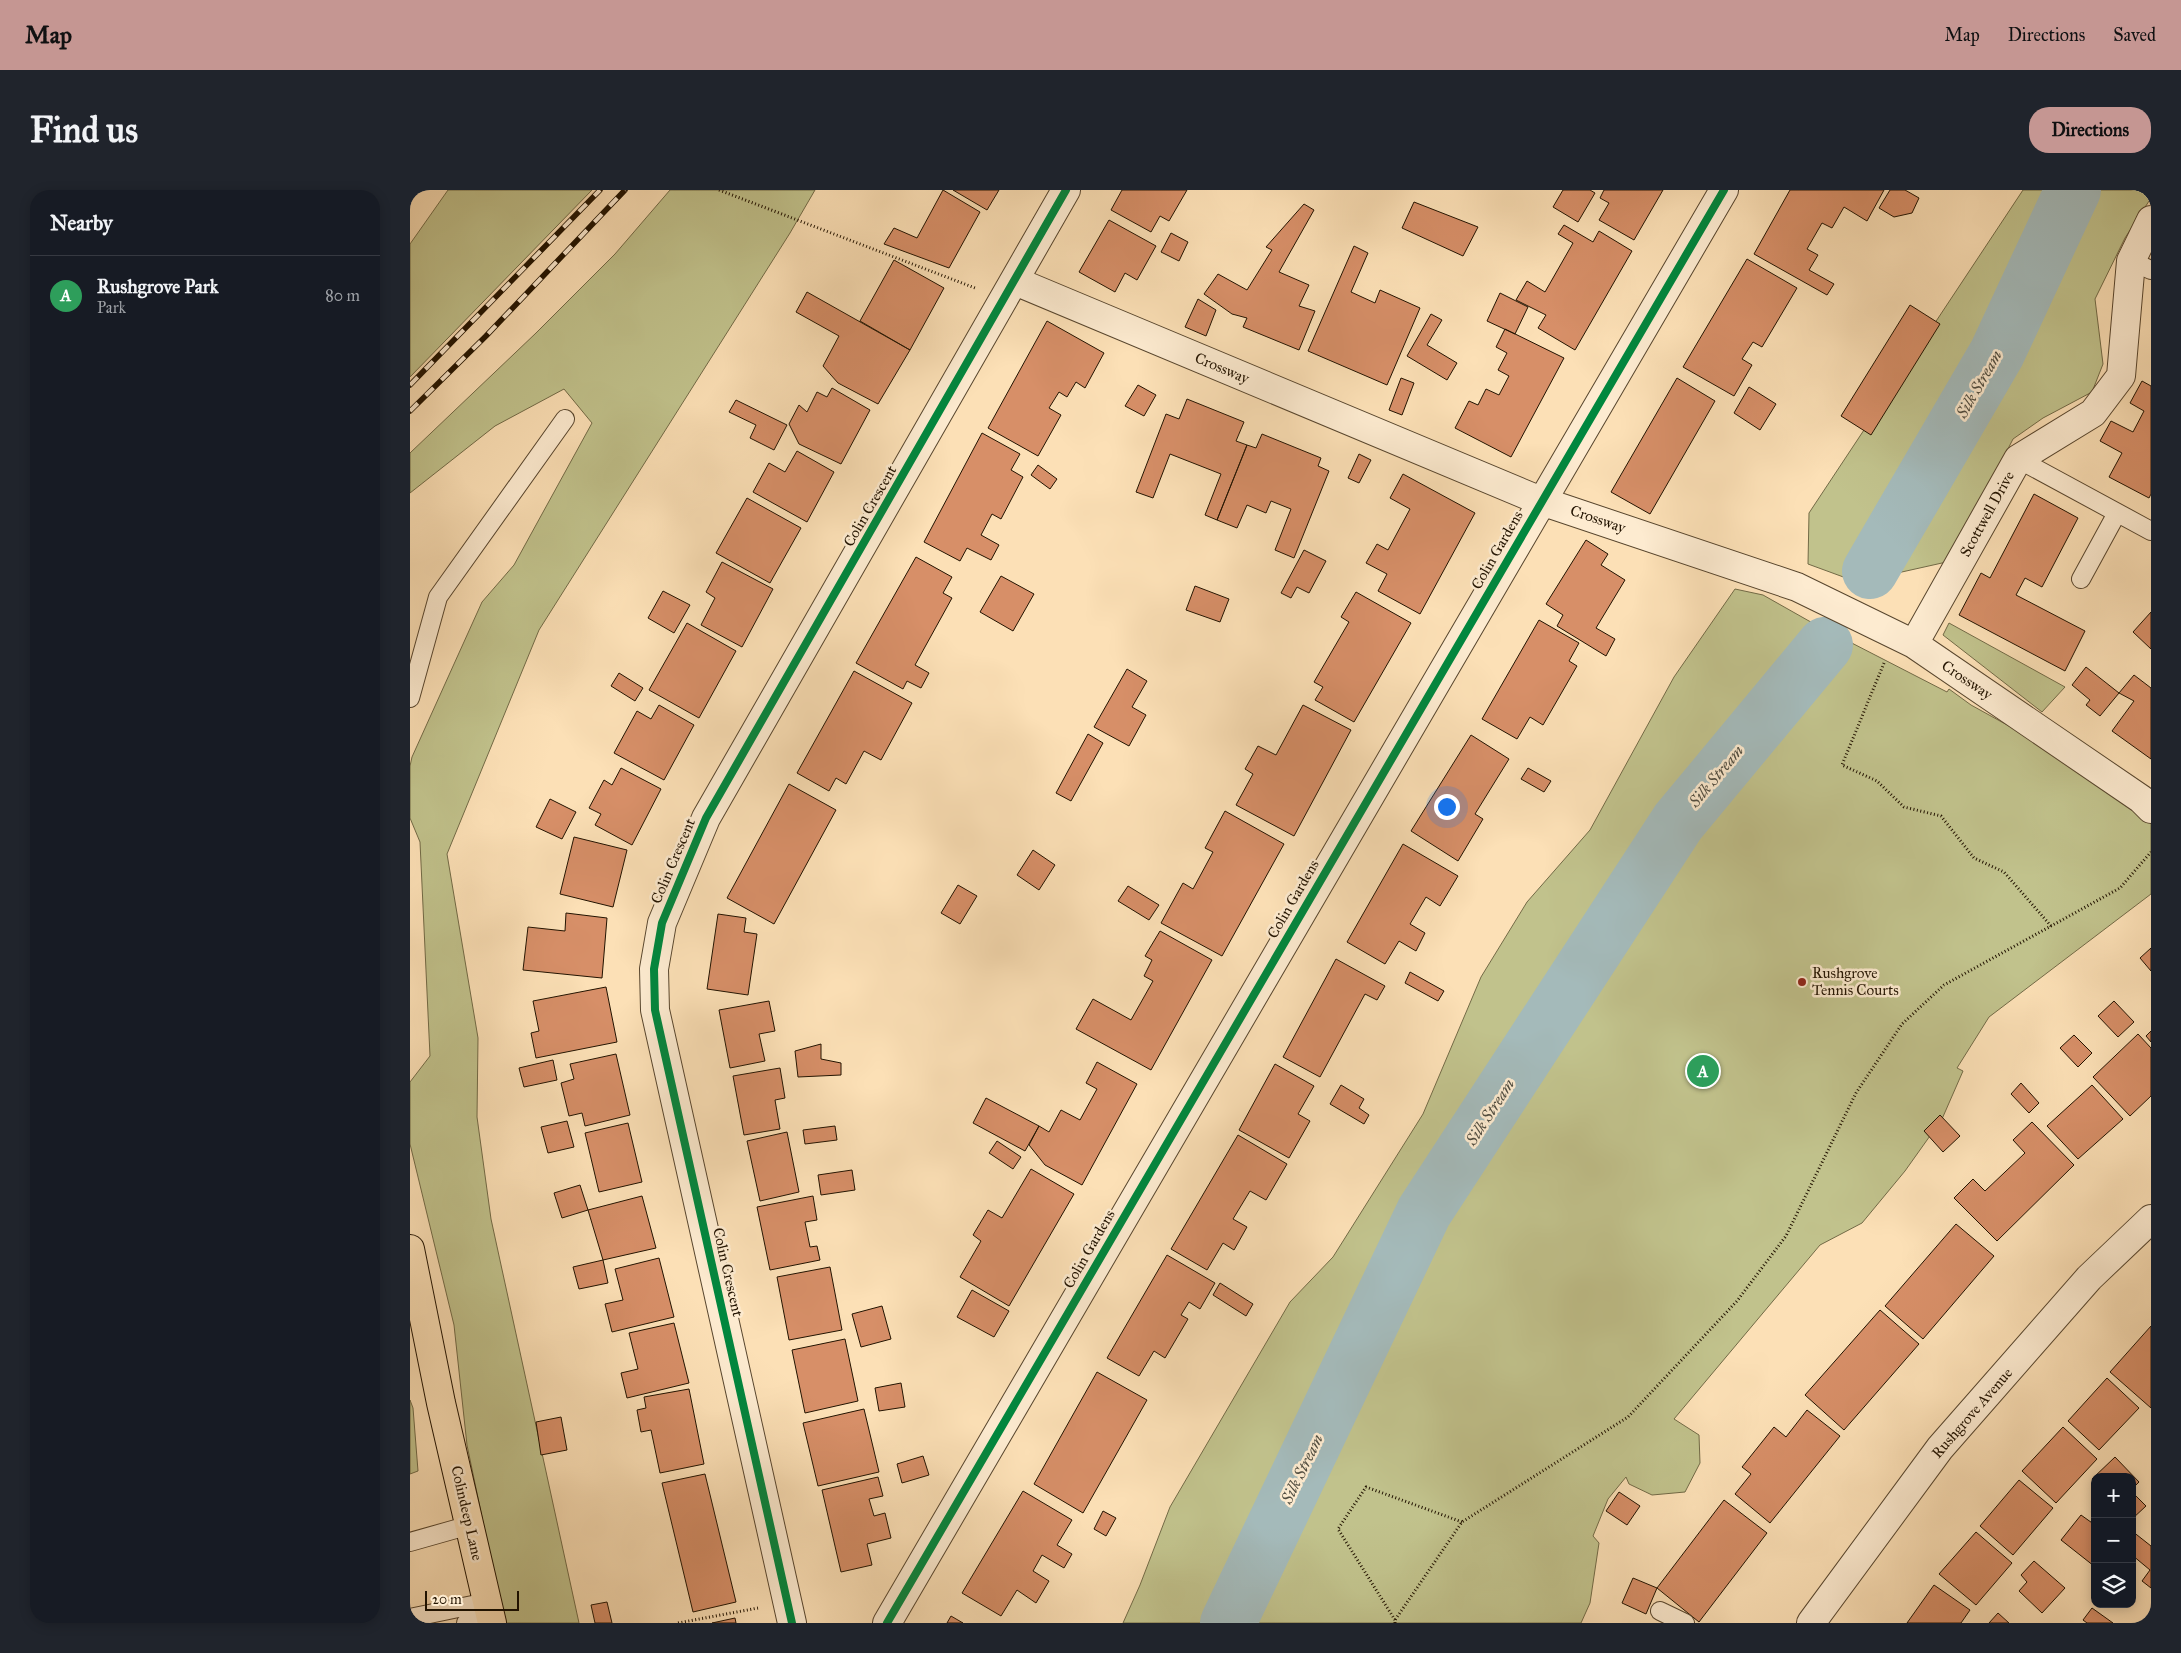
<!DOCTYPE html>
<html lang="en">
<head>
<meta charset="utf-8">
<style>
  body { margin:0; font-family:"IM FELL Great Primer",serif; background:#20242c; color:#f1f3f6 }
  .controls { position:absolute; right:15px; bottom:15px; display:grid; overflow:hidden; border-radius:10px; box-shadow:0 2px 12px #0003 }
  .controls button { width:45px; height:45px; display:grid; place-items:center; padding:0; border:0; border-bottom:1px solid #363941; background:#171b24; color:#f1f3f6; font:25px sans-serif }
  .scale { position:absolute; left:15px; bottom:12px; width:94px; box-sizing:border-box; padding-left:5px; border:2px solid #221300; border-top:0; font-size:14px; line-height:18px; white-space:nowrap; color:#221300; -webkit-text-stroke:4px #fdebd0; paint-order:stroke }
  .you { position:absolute; left:1036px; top:616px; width:18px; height:18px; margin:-12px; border:4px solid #fff; border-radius:50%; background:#1a73e8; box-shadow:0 0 0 8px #1a73e833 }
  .badge { display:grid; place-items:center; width:32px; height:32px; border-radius:50%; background:#c59692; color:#fff; font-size:16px; font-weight:700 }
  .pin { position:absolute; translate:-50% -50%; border:2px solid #fff; box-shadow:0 1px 5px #0006 }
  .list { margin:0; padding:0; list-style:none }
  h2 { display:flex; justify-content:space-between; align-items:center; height:65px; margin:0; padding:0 20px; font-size:21px }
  h2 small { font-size:16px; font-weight:400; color:#9ea1a6 }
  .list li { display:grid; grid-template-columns:32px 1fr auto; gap:15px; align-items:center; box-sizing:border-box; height:80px; padding:0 20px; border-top:1px solid #363941 }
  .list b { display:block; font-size:19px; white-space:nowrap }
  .list p { margin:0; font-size:16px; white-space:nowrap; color:#9ea1a6 }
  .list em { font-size:16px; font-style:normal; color:#9ea1a6 }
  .icon { flex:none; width:28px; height:28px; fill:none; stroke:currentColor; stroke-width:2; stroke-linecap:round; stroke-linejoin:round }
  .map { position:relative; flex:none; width:1741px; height:1433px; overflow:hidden; border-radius:20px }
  header { display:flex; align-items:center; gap:30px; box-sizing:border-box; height:70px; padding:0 25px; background:#c59692; color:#111 }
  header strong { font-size:24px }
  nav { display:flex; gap:28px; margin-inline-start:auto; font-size:18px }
  .intro { display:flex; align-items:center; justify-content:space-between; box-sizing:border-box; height:120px; padding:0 30px }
  h1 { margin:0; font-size:35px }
  .button { padding:12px 22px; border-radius:20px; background:#c59692; color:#111; font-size:18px; font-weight:700 }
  main { display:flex; gap:30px; padding:0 30px }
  aside { flex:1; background:#171b24; border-radius:20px; box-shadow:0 2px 12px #0003 }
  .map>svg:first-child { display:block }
  .green { fill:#c1c28c; stroke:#726a46 }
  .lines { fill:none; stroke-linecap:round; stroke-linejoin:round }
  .river { stroke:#a4baba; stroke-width:56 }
  .building { fill:#d78f68; stroke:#221300 }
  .service-casing { stroke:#58462e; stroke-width:20 }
  .minor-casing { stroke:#58462e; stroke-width:30 }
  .tertiary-casing { stroke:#58462e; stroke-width:30 }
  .primary-casing { stroke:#221300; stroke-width:30 }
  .path { stroke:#221300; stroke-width:3; stroke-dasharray:1 2.5; stroke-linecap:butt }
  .service { stroke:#fdebd0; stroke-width:18 }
  .minor { stroke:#fdebd0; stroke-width:28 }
  .tertiary { stroke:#fdebd0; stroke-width:28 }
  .primary { stroke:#fce0b6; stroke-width:28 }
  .rail-casing { stroke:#221300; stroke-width:5.5 }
  .rail { stroke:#fdebd0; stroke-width:4; stroke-dasharray:11; stroke-linecap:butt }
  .cycleway-casing { stroke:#fdebd0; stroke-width:11 }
  .cycleway { stroke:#00873e; stroke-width:8 }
  .poi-dot { fill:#8f2418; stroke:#fdebd0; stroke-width:2 }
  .labels { text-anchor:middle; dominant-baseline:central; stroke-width:5; stroke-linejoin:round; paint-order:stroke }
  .street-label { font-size:15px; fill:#221300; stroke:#fdebd0 }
  .poi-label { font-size:15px; fill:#221300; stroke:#fdebd0; text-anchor:start }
  .water-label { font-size:16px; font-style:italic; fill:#504d41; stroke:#fdebd0 }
</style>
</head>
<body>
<header>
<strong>Map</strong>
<nav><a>Map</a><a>Directions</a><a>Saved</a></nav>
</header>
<div class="intro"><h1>Find us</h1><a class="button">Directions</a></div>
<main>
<aside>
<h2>Nearby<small></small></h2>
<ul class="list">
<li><span class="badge" style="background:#2e9e5b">A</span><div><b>Rushgrove Park</b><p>Park</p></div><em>80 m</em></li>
</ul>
</aside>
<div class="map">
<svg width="1741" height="1433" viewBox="0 0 1741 1433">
  <rect width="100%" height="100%" fill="#fce0b6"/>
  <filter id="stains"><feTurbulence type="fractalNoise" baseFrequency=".004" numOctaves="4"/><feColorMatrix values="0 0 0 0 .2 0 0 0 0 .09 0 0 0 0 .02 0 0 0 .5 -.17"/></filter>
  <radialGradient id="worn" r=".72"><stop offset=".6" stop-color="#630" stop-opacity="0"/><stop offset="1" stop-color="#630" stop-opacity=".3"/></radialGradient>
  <!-- green -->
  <path class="green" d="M38,0H182L0,187V54Z
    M260,0H405L380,43L129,440L37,664L68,848L67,927L81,1029L169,1433H94L57,1255L44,1135L0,954V892L20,866L10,652L0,628V576L2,567L72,412L104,375L182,233L154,199L85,236L0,303V263L126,143L205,64Z
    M1613,0H1741V8L1715,48L1685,109L1693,174L1682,202L1633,228L1603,249L1541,371L1447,392L1398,374L1399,323Z
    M1325,399L1353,405L1399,431L1537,502L1539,499L1561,515L1731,609L1741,619V704L1579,827L1547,878L1553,881L1532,929L1495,981L1452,1033L1410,1055L1264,1229L1289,1245L1290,1273L1275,1302L1242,1305L1219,1294L1216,1287L1198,1309L1183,1346L1189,1353L1180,1413L1171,1433H713L730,1395L760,1317L880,1112L923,1067L1013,924L1071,787L1117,712L1180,640L1264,487Z
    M1539,433L1655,497L1632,522L1533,445Z
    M0,1210L3,1218L8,1281L0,1284Z"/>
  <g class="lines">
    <!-- river -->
    <path class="river" d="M1460,381L1587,163L1663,0
      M818,1433L1014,1022L1268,632L1415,455"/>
  </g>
  <!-- building -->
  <path class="building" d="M533,0L570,22L539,78L474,54L484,38L507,48Z
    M543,0H589L577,20Z
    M712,0H777L759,31L750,26L741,42L701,20Z
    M1153,0H1180L1185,3L1168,32L1143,17Z
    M1194,0H1253L1224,50L1189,30L1199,13L1190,8Z
    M1380,0H1474L1457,31L1434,17L1422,38L1412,33L1397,59L1408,65L1399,80L1424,94L1417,105L1344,64Z
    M1480,0H1495L1509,8L1502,23L1484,27L1469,18Z
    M1004,12L1068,37L1053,66L992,38Z
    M894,14L904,20L869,82L899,95L889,116L905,121L889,160L833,137L837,128L822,124L794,104L808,84L837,100L862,60L856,57Z
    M699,30L746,56L727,90L715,83L705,102L669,82Z
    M1154,35L1183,52L1189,41L1222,61L1165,160L1128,138L1136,125L1106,110L1117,91L1135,102L1163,53L1148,44Z
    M761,43L778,52L769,71L751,62Z
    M944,56L958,63L941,102L965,113L970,100L1010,118L977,195L898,161Z
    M1337,69L1387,98L1352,157L1343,152L1332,169L1342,175L1324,206L1273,177Z
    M484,70L534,98L500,160L450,131Z
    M397,102L500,160L468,214L428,193L413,176L429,146L386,122Z
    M1090,103L1118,117L1105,144L1077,131Z
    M788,109L806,120L796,146L775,137Z
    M1500,115L1530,134L1461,245L1431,226Z
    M1021,124L1032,130L1017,155L1047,173L1037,190L997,166Z
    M637,131L694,163L675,198L666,192L657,207L649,202L639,218L651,225L628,266L578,238Z
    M1095,139L1154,168L1101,267L1045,238L1059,211L1068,215L1076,199L1089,205L1099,186L1088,180L1097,163L1086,157Z
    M991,188L1004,193L992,225L979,220Z
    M1267,188L1305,211L1240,324L1201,302Z
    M1732,191L1741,196V304L1739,308L1699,287L1712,263L1690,251L1701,231L1723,242L1734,221L1720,213Z
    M728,195L746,205L734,226L715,216Z
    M1339,197L1366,214L1350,240L1324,223Z
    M422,198L460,220L431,274L389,254L379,234L389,215L397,222L407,202L417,207Z
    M777,209L834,232L826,251L837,255L807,330L795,325L811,284L760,264L743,308L726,302L756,224L769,229Z
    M326,210L377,235L364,260L340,248L346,235L319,222Z
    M572,243L610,264L601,280L613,287L591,329L582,324L571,345L589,355L581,370L557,358L550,371L514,352Z
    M852,244L911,268L908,276L919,281L884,368L865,360L881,319L861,311L856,323L837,315L827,338L807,330L837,255L846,258Z
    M387,261L424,282L397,332L343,302L359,273L375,282Z
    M949,264L961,270L949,293L938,288Z
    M628,275L647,289L640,299L621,285Z
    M993,284L1065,323L1010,424L968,401L977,384L956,373L967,354L978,360L1000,319L980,308Z
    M1624,304L1668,328L1632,397L1615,388L1606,405L1675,441L1655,481L1549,425L1571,383L1580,388Z
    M337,308L391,338L360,393L306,363Z
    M1176,350L1198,364L1191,375L1215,390L1186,438L1205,449L1196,466L1147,436L1153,425L1136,414Z
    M894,360L916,371L899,403L887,397L881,408L871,403Z
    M506,367L542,387L533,403L542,408L505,475L519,483L511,498L497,491L493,499L446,473Z
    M312,372L363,399L332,457L291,435L305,408L296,402Z
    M591,386L624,404L603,441L570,422Z
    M785,396L819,409L810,432L776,420Z
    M253,401L280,415L264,443L238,428Z
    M946,402L1001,433L944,532L905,510L913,497L904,492L939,432L931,427Z
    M1741,422V459L1723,442Z
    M1129,430L1169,453L1159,471L1167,476L1133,535L1120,527L1107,549L1072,529Z
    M277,433L326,461L289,528L239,500Z
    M1676,477L1709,503L1690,526L1676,515L1680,510L1662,495Z
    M717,479L737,491L722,517L736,525L719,556L684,537Z
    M444,481L502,513L471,570L454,561L436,594L426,588L419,601L387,583Z
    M209,483L233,498L225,511L201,496Z
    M1724,485L1741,498V569L1702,541L1724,511L1709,503Z
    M249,515L284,535L254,590L204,563L227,521L241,529Z
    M893,515L941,540L884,646L826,615L843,584L835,579L848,556L866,565Z
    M678,544L693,553L661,611L646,603Z
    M1061,545L1099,569L1065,624L1073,629L1048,671L1001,641Z
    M211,578L251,599L222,655L185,635L191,624L179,618L194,590L202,595Z
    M1118,578L1141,591L1134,602L1111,589Z
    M379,594L426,620L364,734L317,708Z
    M140,609L166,622L152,649L126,637Z
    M815,621L874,654L812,766L751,733L773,693L783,699L803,662L795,658Z
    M164,647L217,660L203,717L150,704Z
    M993,654L1048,686L1030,716L1016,707L1000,734L1015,743L1006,761L989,751L975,774L937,752Z
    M623,660L645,675L629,700L607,685Z
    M548,695L567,706L550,734L531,723Z
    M718,696L749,715L739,730L708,711Z
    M156,723L197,728L192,788L113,780L118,737L155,741Z
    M308,724L336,728L334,742L347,744L338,805L297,799Z
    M750,741L802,770L741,880L666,839L683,809L721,830L743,791L734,786L742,770L735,766Z
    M1741,758V781L1730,768Z
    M926,769L975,796L967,810L955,804L910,887L873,867Z
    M1000,782L1034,801L1028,811L995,793Z
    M196,797L207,852L126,868L121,843L129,841L123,811Z
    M359,811L365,841L349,844L355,871L320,878L309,820Z
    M1704,811L1724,832L1708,847L1688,826Z
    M1741,841V852L1736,846Z
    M1728,844L1741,858V906L1720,926L1683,887Z
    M1664,845L1682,863L1668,877L1650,858Z
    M411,854V869L431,873V885L388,887L385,861Z
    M206,864L220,925L175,936L172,923L159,926L151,893L164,889L160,874Z
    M143,870L147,890L114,897L109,878Z
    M687,872L727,894L672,995L635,975L619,955L629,936L639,942L651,920L670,930L687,899L676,893Z
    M865,874L904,896L888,924L900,931L879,968L829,940Z
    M370,878L375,908L365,910L370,939L334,945L323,886Z
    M1611,893L1629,913L1619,923L1601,904Z
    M931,895L954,909L949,918L959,925L954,934L920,914Z
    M1682,895L1713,929L1668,969L1637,936Z
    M576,908L629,936L615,961L563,933Z
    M1530,925L1550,946L1533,962L1514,941Z
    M157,931L164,957L138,963L131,937Z
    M1622,932L1664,975L1587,1051L1544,1008L1563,989L1575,1001L1615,963L1603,950Z
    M218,933L232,992L189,1002L175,943Z
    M425,936L427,950L395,954L393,940Z
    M377,942L389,1002L350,1011L337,951Z
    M828,945L877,974L856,1010L840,1001L823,1029L837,1037L824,1060L813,1053L797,1080L761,1059Z
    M587,951L611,967L603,979L579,963Z
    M621,979L664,1004L599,1116L550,1087L571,1051L563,1045L578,1020L592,1028Z
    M442,980L445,1000L411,1005L408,985Z
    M170,995L178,1020L152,1028L144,1003Z
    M232,1006L246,1058L193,1070L178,1020Z
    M403,1006L407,1030L395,1032L400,1057L407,1056L410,1070L360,1080L347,1017Z
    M1546,1034L1584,1066L1513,1149L1475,1116Z
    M757,1065L805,1093L790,1119L779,1112L771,1125L778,1129L755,1168L744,1161L729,1186L697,1168Z
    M249,1068L264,1127L202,1142L195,1114L213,1110L205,1079Z
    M193,1070L198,1093L169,1099L163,1077Z
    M420,1077L432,1140L379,1150L367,1087Z
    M810,1093L843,1114L836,1126L803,1105Z
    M562,1100L599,1121L584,1147L547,1127Z
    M472,1116L481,1149L451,1157L442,1124Z
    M1470,1120L1509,1154L1434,1240L1395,1205Z
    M264,1133L279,1193L217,1208L211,1183L228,1179L219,1143Z
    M1741,1136V1218L1700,1182Z
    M435,1149L448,1211L395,1223L382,1160Z
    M687,1182L737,1210L673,1323L624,1294Z
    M1697,1188L1729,1218L1689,1260L1658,1231Z
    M491,1193L495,1217L469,1221L465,1198Z
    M279,1199L294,1274L250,1283L241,1240L231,1242L227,1220L236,1218L234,1207Z
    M454,1219L469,1282L408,1296L393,1233Z
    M1397,1220L1430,1246L1360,1333L1325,1304L1341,1284L1332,1277L1364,1237L1376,1247Z
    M151,1227L157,1260L131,1265L126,1232Z
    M1653,1237L1687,1269L1646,1313L1612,1281Z
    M513,1266L519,1285L492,1293L487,1274Z
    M1705,1267L1729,1292L1722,1299V1287H1685V1292L1682,1289Z
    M295,1284L326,1412L283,1422L252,1293Z
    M468,1287L473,1306L459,1309L464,1326L475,1323L481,1348L457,1354L462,1375L431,1382L412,1300Z
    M1609,1290L1643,1318L1603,1365L1570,1336Z
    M613,1301L662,1330L647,1355L662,1364L654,1378L632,1365L623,1381L639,1391L626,1413L607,1400L591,1426L552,1403Z
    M1209,1302L1230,1316L1217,1335L1196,1321Z
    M1722,1302L1736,1316L1722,1329Z
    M1314,1310L1357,1343L1289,1432L1247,1398Z
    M693,1321L706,1328L696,1346L684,1339Z
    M1671,1325L1685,1335L1684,1376L1651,1350Z
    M1722,1341L1741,1356V1398L1732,1391L1740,1380L1722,1365Z
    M1566,1342L1602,1373L1566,1415L1529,1384Z
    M1624,1371L1655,1398L1632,1423L1609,1401L1617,1392L1611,1385Z
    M1223,1388L1247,1398L1236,1424L1212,1413Z
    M1524,1395L1560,1420L1551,1433H1497Z
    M197,1412L202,1433H185L181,1415Z
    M1682,1418L1703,1433H1677L1673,1430Z
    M1588,1423L1599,1433H1579Z
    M541,1426L553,1433H537Z
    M325,1428L326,1433H302Z"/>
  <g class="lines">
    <defs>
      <path id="service" d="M1721,71L1741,80
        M1608,269L1741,341
        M1671,389L1707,323
        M0,508L28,407L155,229
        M0,1352L60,1335
        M1250,1421L1275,1433
        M0,1428L77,1412
        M56,1433L81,1427"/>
      <path id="minor" d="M605,91L1131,311L1387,397L1504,454L1731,609L1741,619
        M1504,454L1608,269L1683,223L1711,186L1721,71L1741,30
        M382,1433L245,820L244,779L252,733L296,628L656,0
        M477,1433L1314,0"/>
      <path id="tertiary" d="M1401,1433L1530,1258L1679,1088L1741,1029"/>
      <path id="primary" d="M0,1059L31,1213L82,1433"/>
    </defs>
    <!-- service casing -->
    <use href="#service" class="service-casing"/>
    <!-- minor casing -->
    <use href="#minor" class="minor-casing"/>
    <!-- tertiary casing -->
    <use href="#tertiary" class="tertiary-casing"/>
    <!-- primary casing -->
    <use href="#primary" class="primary-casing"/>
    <!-- path -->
    <path class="path" d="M309,0L565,98
      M1474,473L1432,575L1467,591L1494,617L1531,626L1564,668L1594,682L1641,736
      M985,1430L928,1339L956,1297L1052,1332
      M268,1433L348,1418
      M985,1433V1430L1052,1332L1218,1227L1327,1111L1376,1046L1446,903L1492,834L1534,795L1710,698L1741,662"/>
    <!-- service -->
    <use href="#service" class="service"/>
    <!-- minor -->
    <use href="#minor" class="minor"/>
    <!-- tertiary -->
    <use href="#tertiary" class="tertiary"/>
    <!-- primary -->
    <use href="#primary" class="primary"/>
    <defs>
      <path id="rail" d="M0,195L190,0
        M0,221L76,146L215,0"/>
    </defs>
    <!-- rail casing -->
    <use href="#rail" class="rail-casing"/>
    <!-- rail -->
    <use href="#rail" class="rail"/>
    <defs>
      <path id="cycleway" d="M382,1433L245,820L244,779L252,733L296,628L656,0
        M477,1433L1314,0"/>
    </defs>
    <!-- cycleway casing -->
    <use href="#cycleway" class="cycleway-casing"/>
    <!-- cycleway -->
    <use href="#cycleway" class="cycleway"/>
  </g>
  <!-- markers -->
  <circle class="poi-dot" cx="1392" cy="792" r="5"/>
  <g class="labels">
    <!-- street labels -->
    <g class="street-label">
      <text transform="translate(812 178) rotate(23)">Crossway</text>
      <text transform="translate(460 316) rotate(-60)">Colin Crescent</text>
      <text transform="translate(1577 324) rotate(-61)">Scottwell Drive</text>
      <text transform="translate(1188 329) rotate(19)">Crossway</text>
      <text transform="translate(1087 360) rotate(-60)">Colin Gardens</text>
      <text transform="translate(1557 490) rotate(34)">Crossway</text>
      <text transform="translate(263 671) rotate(-67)">Colin Crescent</text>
      <text transform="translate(883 709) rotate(-60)">Colin Gardens</text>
      <text transform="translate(679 1059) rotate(-60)">Colin Gardens</text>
      <text transform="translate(318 1082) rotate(77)">Colin Crescent</text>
      <text transform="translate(1562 1223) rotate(-49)">Rushgrove Avenue</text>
      <text transform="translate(57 1323) rotate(77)">Colindeep Lane</text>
    </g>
    <!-- poi labels -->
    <g class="poi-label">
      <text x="1402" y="783">Rushgrove<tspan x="1402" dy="17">Tennis Courts</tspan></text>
    </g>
    <!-- water labels -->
    <g class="water-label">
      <text transform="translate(1569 194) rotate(-60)">Silk Stream</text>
      <text transform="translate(1306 586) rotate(-50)">Silk Stream</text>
      <text transform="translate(1080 922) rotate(-57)">Silk Stream</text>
      <text transform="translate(892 1279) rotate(-64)">Silk Stream</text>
    </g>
  </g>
  <rect width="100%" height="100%" filter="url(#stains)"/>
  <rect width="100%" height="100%" fill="url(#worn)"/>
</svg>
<div class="controls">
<button>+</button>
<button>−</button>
<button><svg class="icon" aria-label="layers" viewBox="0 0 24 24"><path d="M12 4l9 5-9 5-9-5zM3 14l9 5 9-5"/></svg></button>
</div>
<div class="scale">20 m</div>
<div class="you"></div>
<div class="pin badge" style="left:1293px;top:881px;background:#2e9e5b">A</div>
</div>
</main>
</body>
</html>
